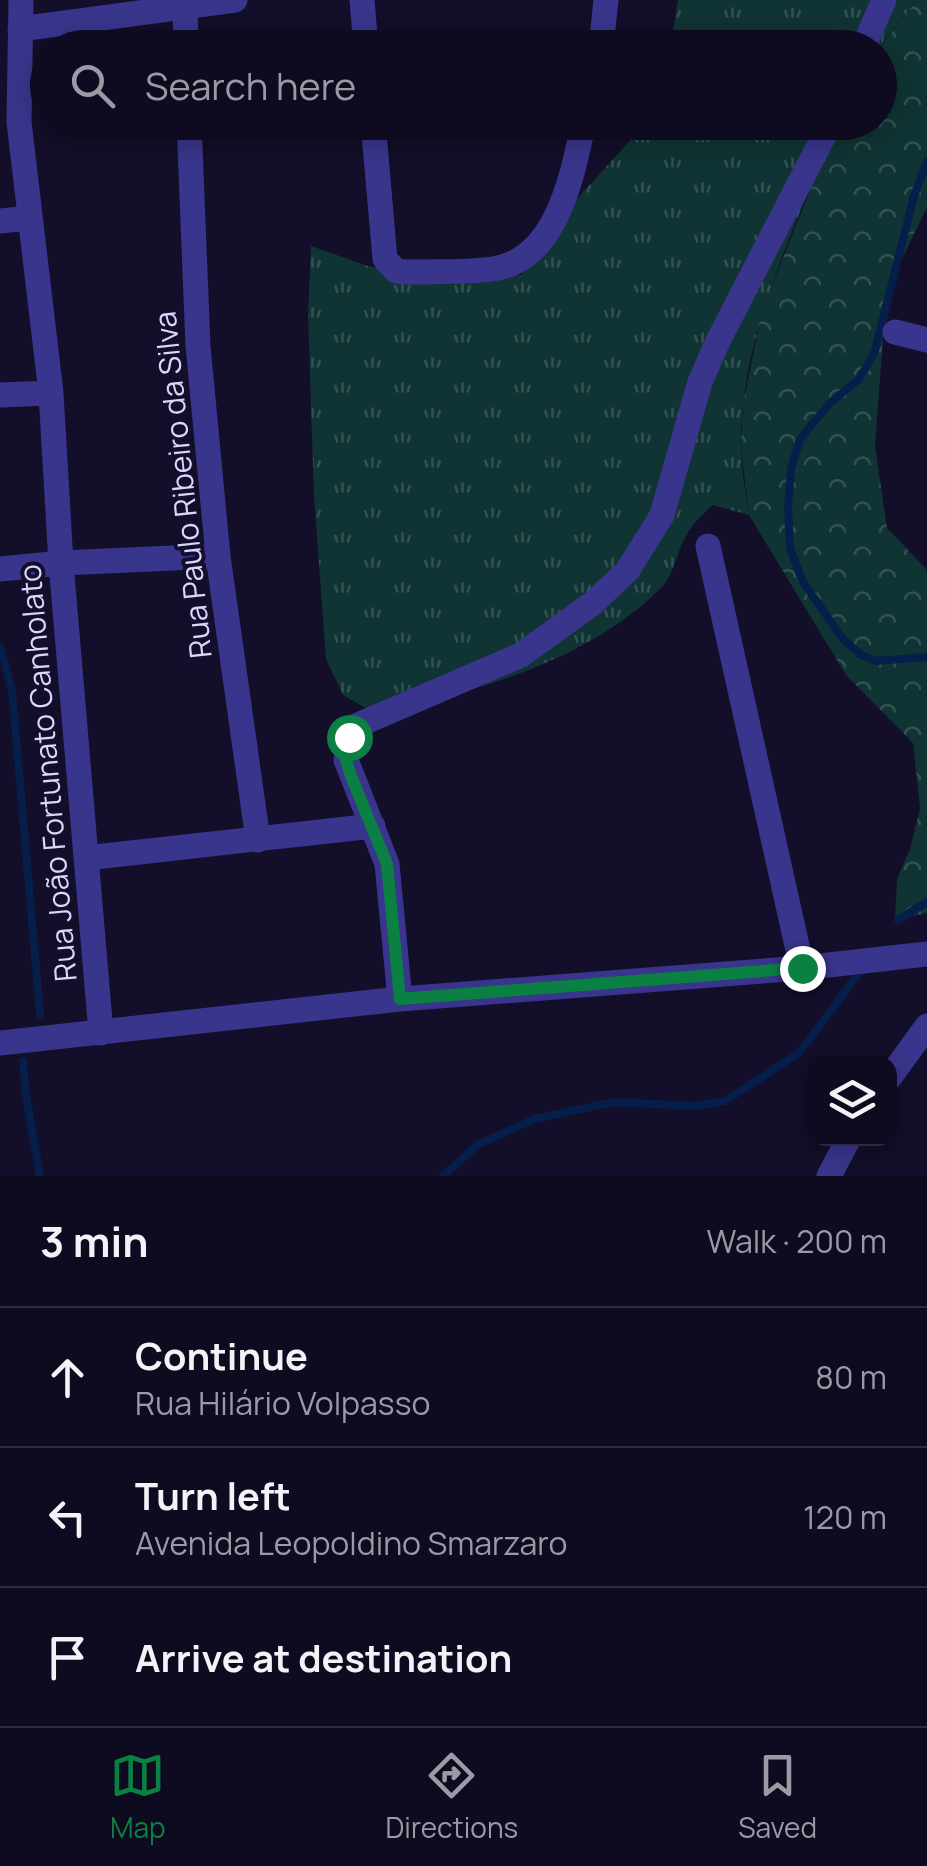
<!DOCTYPE html>
<html lang="en">
<head>
<meta charset="utf-8">
<style>
  body { margin:0; font-family:Manrope,sans-serif; background:#1c182c; color:#f1f3f6 }
  .controls { position:absolute; right:30px; bottom:30px; display:grid; overflow:hidden; border-radius:20px; box-shadow:0 5px 25px #0003 }
  .controls button { width:90px; height:90px; display:grid; place-items:center; padding:0; border:0; border-bottom:2px solid #2e2b3d; background:#0e0a1f; color:#f1f3f6; font:50px sans-serif }
  .stop { position:absolute; width:30px; height:30px; margin:-22px; border:8px solid #0b8043; border-radius:50%; background:#fff }
  .stop.end { background:#0b8043; border-color:#fff; box-shadow:0 2px 10px #0008 }
  .list { margin:0; padding:0; list-style:none }
  h2 { display:flex; justify-content:space-between; align-items:center; height:130px; margin:0; padding:0 40px; font-size:42px }
  h2 small { font-size:32px; font-weight:400; color:#9b9aa4 }
  .list li { display:grid; grid-template-columns:65px 1fr auto; gap:30px; align-items:center; box-sizing:border-box; height:140px; padding:0 40px; border-top:2px solid #2e2b3d }
  .list b { display:block; font-size:38px; white-space:nowrap }
  .list p { margin:0; font-size:32px; white-space:nowrap; color:#9b9aa4 }
  .list em { font-size:32px; font-style:normal; color:#9b9aa4 }
  .icon { flex:none; width:55px; height:55px; fill:none; stroke:currentColor; stroke-width:2; stroke-linecap:round; stroke-linejoin:round }
  .map { position:relative; flex:none; width:927px; height:1176px; overflow:hidden }
  .search { position:absolute; background:#0e0a1f; box-shadow:0 5px 25px #0003; left:30px; right:30px; top:30px; height:110px; display:flex; align-items:center; gap:25px; box-sizing:border-box; padding:0 35px; border-radius:55px; color:#9b9aa4; font-size:38px }
  .sheet { height:550px; background:#0e0a1f }
  nav { display:flex; justify-content:space-around; align-items:center; box-sizing:border-box; height:140px; border-top:2px solid #2e2b3d; background:#0e0a1f; font-size:28px; color:#9b9aa4 }
  nav a { display:grid; justify-items:center; gap:5px }
  nav .on { color:#0b8043 }
  .map>svg:first-child { display:block }
  .grass { fill:url(#grass-tufts) }
  .forest { fill:url(#forest-crowns) }
  .lines { fill:none; stroke-linecap:round; stroke-linejoin:round }
  .stream { stroke:#061e4a; stroke-width:8 }
  .minor { stroke:#39358c; stroke-width:25 }
  .route { stroke:#0b8043; stroke-width:12 }
  .labels { text-anchor:middle; dominant-baseline:central; stroke-width:8; stroke-linejoin:round; paint-order:stroke }
  .street-label { font-size:30px; fill:#dbd6ff; stroke:#130e29 }
</style>
</head>
<body>
<div class="map">
<svg width="927" height="1176" viewBox="0 0 927 1176">
  <defs>
    <pattern id="grass-tufts" width="24" height="20" patternUnits="userSpaceOnUse" patternTransform="scale(2.5)"><rect width="24" height="20" fill="#103433"/><path d="M3 7l-1-3M5 7V3M7 7l1-3M15 17l-1-3M17 17v-4M19 17l1-3" fill="none" stroke="#325152"/></pattern>
    <pattern id="forest-crowns" width="20" height="18" patternUnits="userSpaceOnUse" patternTransform="scale(2.5)"><rect width="20" height="18" fill="#103433"/><path d="M2 6a3 3 0 1 1 6 0M12 15a3 3 0 1 1 6 0" fill="none" stroke="#325152"/></pattern>
  </defs>
  <rect width="100%" height="100%" fill="#130e29"/>
  <!-- grass -->
  <path class="grass" d="M678,0H917L879,47L670,48Z
    M646,123H837C796,226 740,333 741,446C741,469 746,493 749,515L712,505C704,514 693,523 687,534C677,550 674,576 660,589C584,663 474,693 373,712L343,695L326,659L314,496L308,315L311,246L368,266L422,279L521,275L575,201Z"/>
  <!-- forest -->
  <path class="forest" d="M917,0H927V207L899,265L883,337L875,446L887,528L927,570V913L895,920L897,879L910,849L920,809L913,743L846,675L749,515L741,448L743,404L762,310L837,123L880,122L879,48Z"/>
  <g class="lines">
    <!-- stream -->
    <path class="stream" d="M927,162L914,196L874,354L859,379L829,404L800,439L791,469L788,506L790,548L803,582L843,639L861,655L876,661L927,657
      M0,647L12,690L40,1014
      M898,920L927,902
      M23,1061L26,1095L40,1176
      M443,1176L479,1144L534,1119L614,1102L695,1106L725,1101L800,1052L858,974"/>
    <!-- minor -->
    <path class="minor" d="M21,0L19,122L51,393L61,563L101,1033
      M362,0L366,48
      M185,6L186,48
      M20,29L235,0
      M601,48L606,0
      M863,48L884,0
      M189,122L198,346L218,556L258,840
      M373,122L385,259L396,271L407,272C435,271 464,273 492,269C557,261 572,176 584,122
      M0,221L29,218
      M895,332L927,340
      M0,395L51,393
      M708,546L802,968
      M0,569L61,563L218,556
      M86,858L373,826
      M400,999L387,864L346,760L349,737L358,725L521,655L593,603L628,570L662,515L700,382L718,341L831,122
      M0,1043L400,999L802,968L927,954
      M890,1077L927,1026
      M829,1176L849,1138"/>
  </g>
  <g class="lines">
    <!-- route -->
    <path class="route" d="M349,737L346,760L351,776L387,864L400,999L802,968"/>
  </g>
  <g class="labels">
    <!-- street labels -->
    <g class="street-label">
      <text transform="translate(182 485) rotate(-96)">Rua Paulo Ribeiro da Silva</text>
      <text transform="translate(47 773) rotate(-95)">Rua João Fortunato Canholato</text>
    </g>
  </g>
</svg>
<div class="controls">
<button><svg class="icon" aria-label="layers" viewBox="0 0 24 24"><path d="M12 4l9 5-9 5-9-5zM3 14l9 5 9-5"/></svg></button>
</div>
<div class="stop" style="left:349px;top:737px"></div>
<div class="stop end" style="left:802px;top:968px"></div>
<div class="search"><svg class="icon" aria-label="search" viewBox="0 0 24 24"><circle cx="10" cy="10" r="6"/><path d="M15 15l6 6"/></svg>Search here</div>
</div>
<section class="sheet">
<h2>3 min<small>Walk · 200 m</small></h2>
<ul class="list">
<li><svg class="icon" aria-label="ahead" viewBox="0 0 24 24"><path d="M12 20V5M6 11l6-6 6 6"/></svg><div><b>Continue</b><p>Rua Hilário Volpasso</p></div><em>80 m</em></li>
<li><svg class="icon" aria-label="left" viewBox="0 0 24 24"><path d="M17 20v-9H6M10 6l-5 5 5 5"/></svg><div><b>Turn left</b><p>Avenida Leopoldino Smarzaro</p></div><em>120 m</em></li>
<li><svg class="icon" aria-label="arrive" viewBox="0 0 24 24"><path d="M6 21V4h12l-3 4 3 4H6"/></svg><div><b>Arrive at destination</b></div></li>
</ul>
</section>
<nav>
<a class="on"><svg class="icon" aria-label="map" viewBox="0 0 24 24"><path d="M3 6l6-2 6 2 6-2v14l-6 2-6-2-6 2zM9 4v14M15 6v14"/></svg>Map</a>
<a><svg class="icon" aria-label="directions" viewBox="0 0 24 24"><path d="M12 3l9 9-9 9-9-9zM9 14v-3h6M13 9l2 2-2 2"/></svg>Directions</a>
<a><svg class="icon" aria-label="saved" viewBox="0 0 24 24"><path d="M7 4h10v16l-5-4-5 4z"/></svg>Saved</a>
</nav>
</body>
</html>
